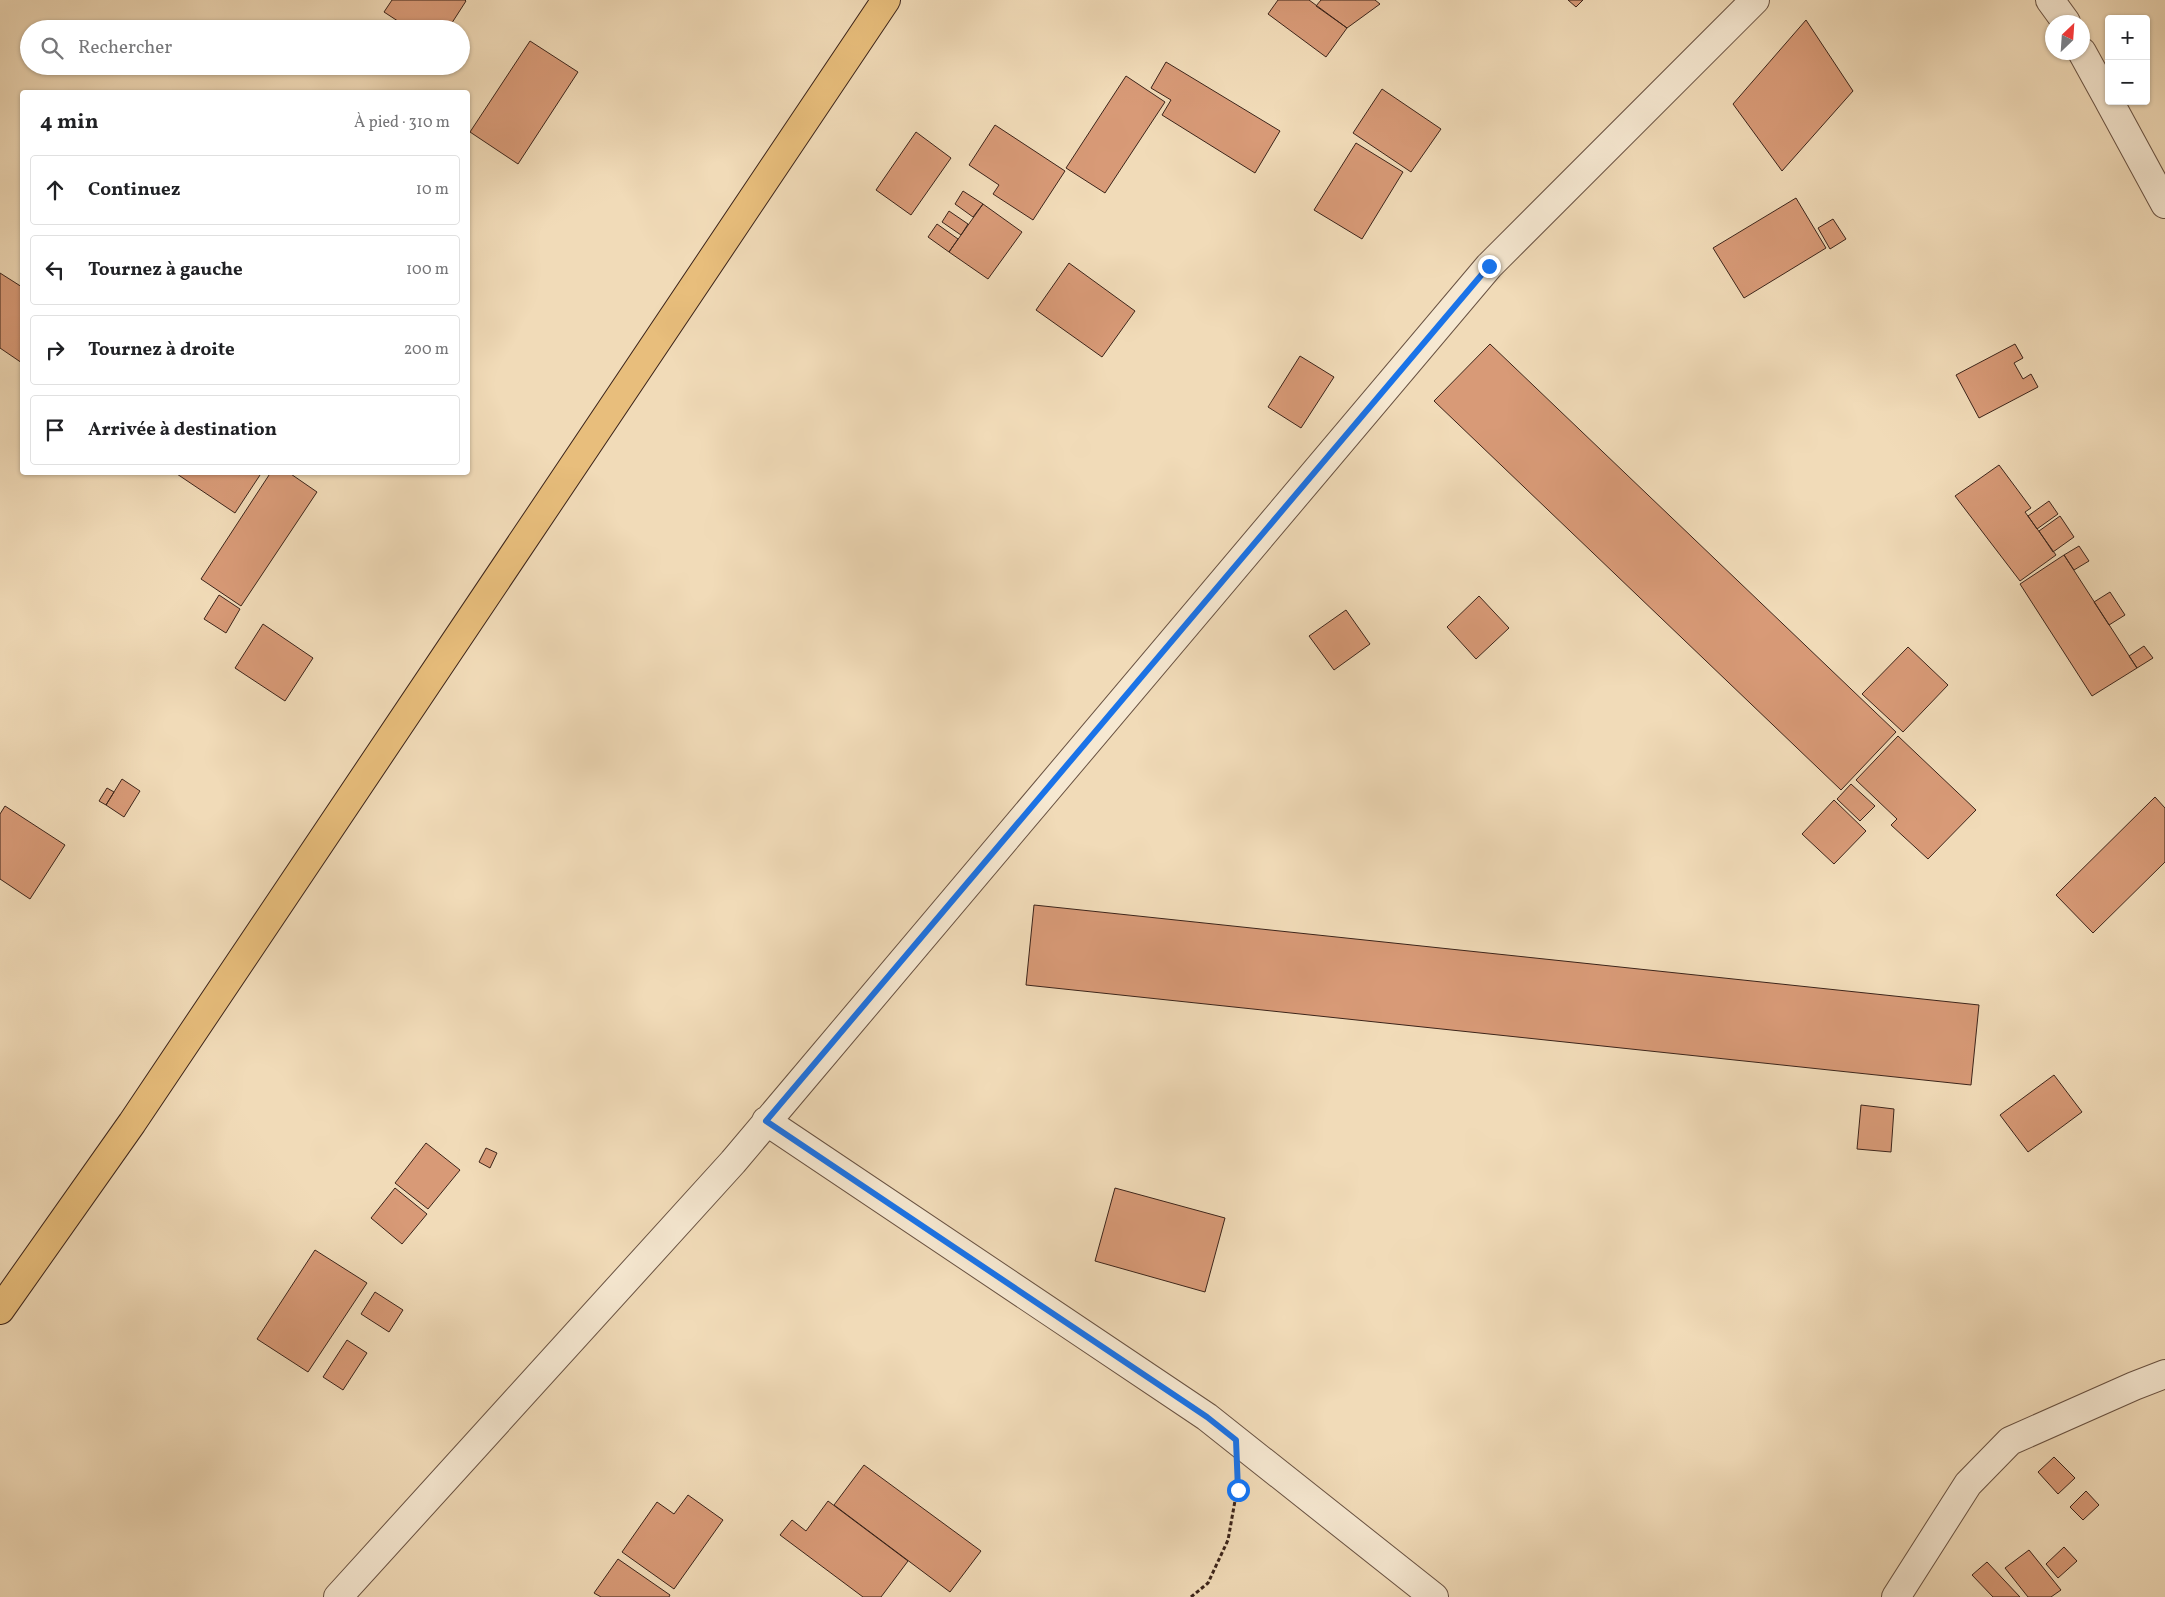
<!DOCTYPE html>
<html lang="fr">
<head>
<meta charset="utf-8">
<style>
  body { margin:0; font-family:Vollkorn,serif; background:#f6f6f6; color:#202124 }
  .controls { position:absolute; right:15px; top:15px; display:grid; overflow:hidden; border-radius:5px; box-shadow:0 1px 4px #0004 }
  .controls button { width:45px; height:45px; display:grid; place-items:center; padding:0; border:0; border-bottom:1px solid #e0e0e0; background:#fff; color:#202124; font:25px sans-serif }
  .compass { position:absolute; left:2045px; top:15px; width:45px; height:45px; border-radius:50%; background:#fff; box-shadow:0 1px 4px #0004; rotate:25deg }
  .stop { position:absolute; width:15px; height:15px; margin:-11px; border:4px solid #1a73e8; border-radius:50%; background:#fff }
  .stop.end { background:#1a73e8; border-color:#fff; box-shadow:0 1px 5px #0008 }
  .list { margin:0; padding:0; list-style:none }
  h2 { display:flex; justify-content:space-between; align-items:center; height:65px; margin:0; padding:0 20px; font-size:21px }
  h2 small { font-size:16px; font-weight:400; color:#757577 }
  .list li { display:grid; grid-template-columns:32px 1fr auto; gap:15px; align-items:center; box-sizing:border-box; height:70px; margin:0 10px 10px; padding:0 10px; border:1px solid #e0e0e0; border-radius:5px }
  .list b { display:block; font-size:19px; white-space:nowrap }
  .list em { font-size:16px; font-style:normal; color:#757577 }
  .icon { flex:none; width:28px; height:28px; fill:none; stroke:currentColor; stroke-width:2; stroke-linecap:round; stroke-linejoin:round }
  .map { position:relative; flex:none; width:2165px; height:1597px; overflow:hidden }
  .search { position:absolute; background:#fff; box-shadow:0 1px 4px #0004; left:20px; top:20px; width:450px; height:55px; display:flex; align-items:center; gap:12px; box-sizing:border-box; padding:0 18px; border-radius:28px; color:#757577; font-size:19px }
  .panel { position:absolute; background:#fff; box-shadow:0 1px 4px #0004; left:20px; top:90px; width:450px; height:385px; border-radius:5px }
  .map>svg:first-child { display:block }
  .building { fill:#d89a77; stroke:#3c241a }
  .lines { fill:none; stroke-linecap:round; stroke-linejoin:round }
  .street-casing { stroke:#695242; stroke-width:30 }
  .highway-casing { stroke:#3c241a; stroke-width:30 }
  .path { stroke:#3c241a; stroke-width:3; stroke-dasharray:4 2.5; stroke-linecap:butt }
  .street { stroke:#f6e8d1; stroke-width:28 }
  .highway { stroke:#e8be7c; stroke-width:28 }
  .route { stroke:#1a73e8; stroke-width:6 }
</style>
</head>
<body>
<div class="map">
<svg width="2165" height="1597" viewBox="0 0 2165 1597">
  <rect width="100%" height="100%" fill="#f1dbb8"/>
  <filter id="stains"><feTurbulence type="fractalNoise" baseFrequency=".004" numOctaves="4"/><feColorMatrix values="0 0 0 0 .2 0 0 0 0 .09 0 0 0 0 .02 0 0 0 .5 -.17"/></filter>
  <radialGradient id="worn" r=".72"><stop offset=".6" stop-color="#630" stop-opacity="0"/><stop offset="1" stop-color="#630" stop-opacity=".3"/></radialGradient>
  <!-- building -->
  <path class="building" d="M392,0H465L466,1L448,29H410L384,12Z
    M1278,0H1309L1347,28L1326,57L1268,14Z
    M1321,0H1375L1380,4L1347,28L1316,6Z
    M1568,0H1583L1576,7Z
    M1806,20L1853,91L1782,171L1733,104Z
    M530,41L578,72L518,164L470,132Z
    M1166,62L1280,131L1255,173L1162,115L1171,100L1151,88Z
    M1126,76L1165,102L1105,193L1066,168Z
    M1382,89L1441,129L1411,172L1353,133Z
    M995,125L1065,171L1033,220L993,194L999,185L969,165Z
    M916,132L951,158L911,215L876,190Z
    M1356,143L1403,172L1362,239L1314,210Z
    M963,191L983,204L973,217L955,204Z
    M1796,198L1826,248L1744,298L1713,248Z
    M983,204L1022,232L988,279L949,252Z
    M949,211L968,224L961,235L942,222Z
    M1833,219L1846,239L1830,249L1818,228Z
    M937,224L958,239L949,252L928,237Z
    M1069,263L1135,311L1102,357L1036,310Z
    M0,273L22,287V363L0,348Z
    M1490,344L1896,732L1841,790L1434,401Z
    M2015,344L2023,358L2014,363L2023,379L2031,374L2038,387L1979,418L1956,375Z
    M1300,356L1334,377L1301,428L1268,407Z
    M1999,465L2031,508L2025,512L2056,555L2020,581L1955,496Z
    M174,472H262L235,513Z
    M271,472H288L317,492L241,606L201,579Z
    M2049,501L2058,514L2037,529L2028,516Z
    M2060,516L2074,537L2053,552L2039,531Z
    M2079,546L2089,561L2074,570L2064,555Z
    M2064,555L2137,668L2092,696L2020,584Z
    M2110,592L2125,615L2109,625L2094,602Z
    M219,595L240,609L226,633L204,619Z
    M1479,596L1509,628L1476,659L1447,627Z
    M1346,610L1370,644L1334,670L1309,636Z
    M263,624L313,658L285,701L235,668Z
    M2144,646L2153,658L2137,668L2129,656Z
    M1908,647L1948,685L1903,732L1862,694Z
    M1898,736L1976,810L1928,859L1891,825L1897,819L1856,780Z
    M122,779L140,791L124,817L106,805Z
    M1851,784L1875,806L1860,821L1837,799Z
    M107,788L114,792L106,805L99,801Z
    M2155,797L2165,808V862L2093,933L2056,895Z
    M1834,800L1866,831L1834,864L1802,834Z
    M5,806L65,845L30,899L0,879V814Z
    M1034,905L1979,1005L1971,1085L1026,985Z
    M2054,1075L2082,1112L2028,1152L2000,1115Z
    M1861,1105L1894,1109L1891,1152L1857,1149Z
    M426,1143L460,1170L428,1209L395,1183Z
    M486,1148L497,1153L490,1168L479,1162Z
    M395,1188L427,1214L402,1244L371,1218Z
    M1115,1188L1225,1218L1205,1292L1095,1261Z
    M315,1250L367,1283L308,1372L257,1339Z
    M375,1292L403,1310L389,1332L361,1314Z
    M347,1340L367,1353L343,1390L323,1377Z
    M2054,1457L2075,1478L2058,1494L2038,1472Z
    M864,1465L981,1551L950,1592L834,1505Z
    M2086,1491L2099,1505L2083,1520L2070,1507Z
    M688,1495L723,1520L674,1589L622,1552L657,1502L674,1514Z
    M828,1501L908,1561L881,1597H863L780,1535L792,1520L806,1531Z
    M2064,1547L2077,1561L2058,1578L2046,1564Z
    M2029,1550L2061,1590L2051,1597H2028L2005,1568Z
    M618,1559L670,1595L669,1597H601L594,1593Z
    M1987,1562L2020,1597H1993L1972,1575Z"/>
  <g class="lines">
    <defs>
      <path id="street" d="M2050,0L2066,22
        M2082,52L2109,101
        M2109,101L2165,204
        M766,1121L1207,1417L1434,1597
        M338,1597L733,1162L1489,266L1755,0
        M1896,1597L1968,1484L2010,1441L2134,1386L2165,1374"/>
      <path id="highway" d="M0,1310L132,1123L886,0"/>
    </defs>
    <!-- street casing -->
    <use href="#street" class="street-casing"/>
    <!-- highway casing -->
    <use href="#highway" class="highway-casing"/>
    <!-- path -->
    <path class="path" d="M1191,1597L1208,1583L1228,1540L1238,1484"/>
    <!-- street -->
    <use href="#street" class="street"/>
    <!-- highway -->
    <use href="#highway" class="highway"/>
  </g>
  <g class="lines">
    <!-- route -->
    <path class="route" d="M1238,1490L1236,1440L1207,1417L766,1121L1489,266"/>
  </g>
  <rect width="100%" height="100%" filter="url(#stains)"/>
  <rect width="100%" height="100%" fill="url(#worn)"/>
</svg>
<div class="controls">
<button>+</button>
<button>−</button>
</div>
<svg class="compass" viewBox="-18 -18 36 36"><path d="M0-13l5 13h-10z" fill="#e53935"/><path d="M0 13l5-13h-10z" fill="#757577"/></svg>
<div class="stop" style="left:1238px;top:1490px"></div>
<div class="stop end" style="left:1489px;top:266px"></div>
<div class="search"><svg class="icon" aria-label="search" viewBox="0 0 24 24"><circle cx="10" cy="10" r="6"/><path d="M15 15l6 6"/></svg>Rechercher</div>
<section class="panel">
<h2>4 min<small>À pied · 310 m</small></h2>
<ul class="list">
<li><svg class="icon" aria-label="ahead" viewBox="0 0 24 24"><path d="M12 20V5M6 11l6-6 6 6"/></svg><div><b>Continuez</b></div><em>10 m</em></li>
<li><svg class="icon" aria-label="left" viewBox="0 0 24 24"><path d="M17 20v-9H6M10 6l-5 5 5 5"/></svg><div><b>Tournez à gauche</b></div><em>100 m</em></li>
<li><svg class="icon" aria-label="right" viewBox="0 0 24 24"><path d="M7 20v-9h11M14 6l5 5-5 5"/></svg><div><b>Tournez à droite</b></div><em>200 m</em></li>
<li><svg class="icon" aria-label="arrive" viewBox="0 0 24 24"><path d="M6 21V4h12l-3 4 3 4H6"/></svg><div><b>Arrivée à destination</b></div></li>
</ul>
</section>
</div>
</body>
</html>
